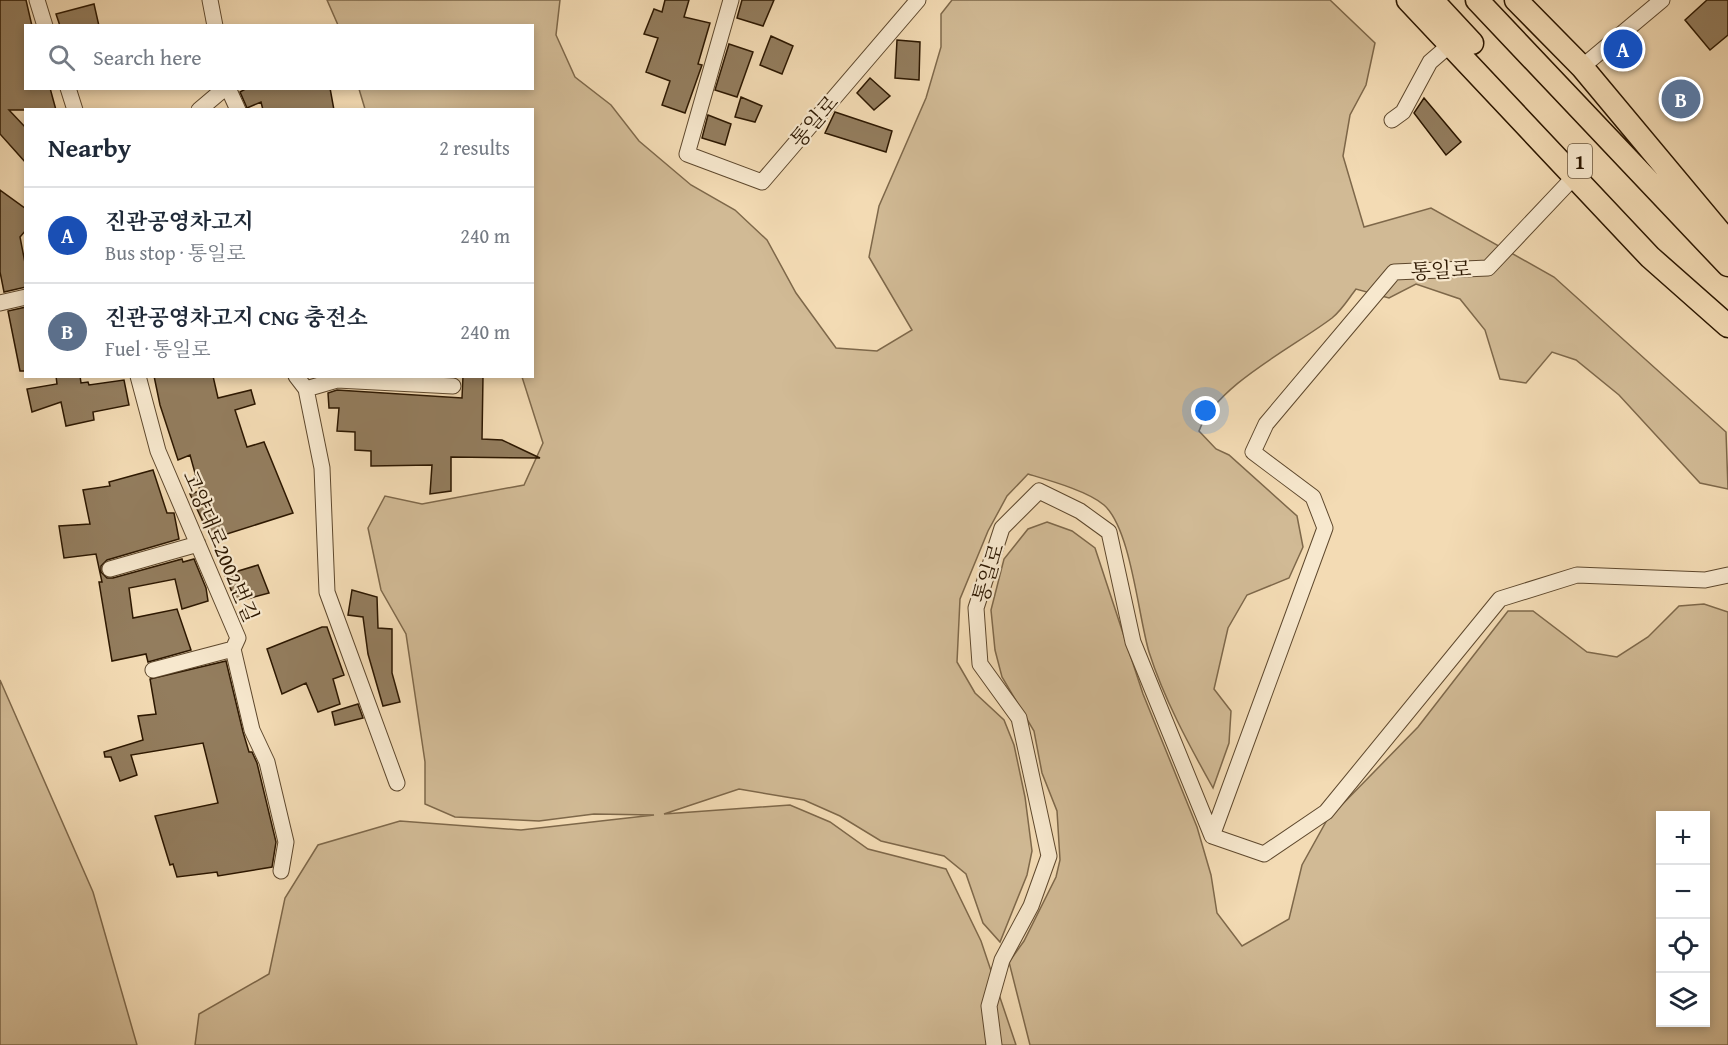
<!DOCTYPE html>
<html lang="en">
<head>
<meta charset="utf-8">
<style>
  body { margin:0; font-family:"Gentium Book Plus","Noto Serif KR",serif; background:#f2f2f3; color:#1f2937 }
  .controls { position:absolute; right:18px; bottom:18px; display:grid; overflow:hidden; border-radius:0px; box-shadow:0 3px 9px #0003 }
  .controls button { width:54px; height:54px; display:grid; place-items:center; padding:0; border:0; border-bottom:2px solid #e0e1e3; background:#fff; color:#1f2937; font:30px sans-serif }
  .you { position:absolute; left:1206px; top:411px; width:21px; height:21px; margin:-15px; border:4px solid #fff; border-radius:50%; background:#1a73e8; box-shadow:0 0 0 9px #1a73e833 }
  .badge { display:grid; place-items:center; width:39px; height:39px; border-radius:50%; background:#1a73e8; color:#fff; font-size:20px; font-weight:700 }
  .pin { position:absolute; translate:-50% -50%; border:3px solid #fff; box-shadow:0 2px 6px #0006 }
  .list { margin:0; padding:0; list-style:none }
  h2 { display:flex; justify-content:space-between; align-items:center; height:78px; margin:0; padding:0 24px; font-size:26px }
  h2 small { font-size:20px; font-weight:400; color:#747a83 }
  .list li { display:grid; grid-template-columns:39px 1fr auto; gap:18px; align-items:center; box-sizing:border-box; height:96px; padding:0 24px; border-top:2px solid #e0e1e3 }
  .list b { display:block; font-size:22px; white-space:nowrap }
  .list p { margin:0; font-size:20px; white-space:nowrap; color:#747a83 }
  .list em { font-size:20px; font-style:normal; color:#747a83 }
  .icon { flex:none; width:33px; height:33px; fill:none; stroke:currentColor; stroke-width:2; stroke-linecap:round; stroke-linejoin:round }
  .map { position:relative; flex:none; width:1728px; height:1045px; overflow:hidden }
  .search { position:absolute; background:#fff; box-shadow:0 3px 9px #0003; left:24px; top:24px; width:510px; height:66px; display:flex; align-items:center; gap:15px; box-sizing:border-box; padding:0 21px; border-radius:0px; color:#747a83; font-size:22px }
  .panel { position:absolute; background:#fff; box-shadow:0 3px 9px #0003; left:24px; top:108px; width:510px; height:270px; border-radius:0px }
  .map>svg:first-child { display:block }
  .green { fill:#d1ba95; stroke:#7e684a; stroke-width:1.5; fill-rule:evenodd }
  .building { fill:#937d5e; stroke:#2c1700; stroke-width:1.5 }
  .lines { fill:none; stroke-linecap:round; stroke-linejoin:round }
  .minor-casing { stroke:#5e482d; stroke-width:17 }
  .primary-casing { stroke:#2c1700; stroke-width:25 }
  .minor { stroke:#f7e8ce; stroke-width:15 }
  .primary { stroke:#f3dbb4; stroke-width:22 }
  .labels { text-anchor:middle; dominant-baseline:central; stroke-width:4.5; stroke-linejoin:round; paint-order:stroke }
  .shield { fill:#f7e8ce; stroke:#69563e; stroke-width:1.5 }
  .shield-label { font-size:20px; font-weight:bold; fill:#2c1700 }
  .street-label { font-size:21px; fill:#2c1700; stroke:#f7e8ce }
</style>
</head>
<body>
<div class="map">
<svg width="1728" height="1045" viewBox="0 0 1728 1045">
  <rect width="100%" height="100%" fill="#f3dbb4"/>
  <filter id="stains"><feTurbulence type="fractalNoise" baseFrequency=".00333" numOctaves="4"/><feColorMatrix values="0 0 0 0 .2 0 0 0 0 .09 0 0 0 0 .02 0 0 0 .5 -.17"/></filter>
  <radialGradient id="worn" r=".72"><stop offset=".6" stop-color="#630" stop-opacity="0"/><stop offset="1" stop-color="#630" stop-opacity=".3"/></radialGradient>
  <!-- green -->
  <path class="green" d="M327,0H560L556,35L575,77L611,105L639,141L691,185L735,210L767,240L796,293L836,348L877,351L912,330L869,257L879,206L926,98L941,47V14L952,0H1330L1375,43L1366,85L1350,115L1343,156L1364,227L1431,208L1554,277L1726,432L1728,489L1700,483L1619,395L1576,360L1552,352L1526,383L1500,379L1485,330L1460,299L1416,284L1389,298L1356,289C1349,298 1342,310 1332,318C1294,347 1216,385 1199,431L1216,449L1229,455L1297,516L1303,547L1289,578L1247,595L1228,628L1214,689L1231,711L1229,743L1213,788C1189,745 1164,699 1149,652C1138,615 1131,529 1104,505C1088,491 1048,480 1028,474L1007,496L988,531L960,599L957,662L975,693L1004,720L1014,745L1025,797L1032,851L1027,875L1000,942L983,923L966,874L944,856L881,841L840,816L804,800L739,789L664,814L790,805L830,822L868,849L946,869L981,941L1016,1045H195L199,1014L269,974L285,898L318,845L400,821L521,830L654,815L594,814L539,821L455,817L425,804V762L406,634L381,590L368,528L385,496L422,504L524,485L543,443L522,377L532,376V110L365,109L359,89L532,88V26L338,25Z
    M1047,522L1072,531L1095,548L1143,694L1197,827L1211,875L1217,913L1242,946L1289,919L1302,865L1327,820L1418,727L1508,611H1533L1587,652L1617,657L1648,637L1679,606L1704,604L1728,612V1045H1030L1009,962L1024,941L1056,877L1060,860L1057,811L1042,773L1034,731L1002,677L995,650L991,610L1004,559L1028,529ZM1660,816H1706V1022H1660Z
    M0,680L93,892L137,1045H0Z"/>
  <!-- building -->
  <path class="building" d="M0,0H26L32,26H26V88H50L56,110H9L26,128V163L0,134Z
    M665,0H689L684,17L710,23L698,64L702,65L685,113L662,105L670,81L646,72L658,38L644,34L654,9L662,12Z
    M742,0H774L763,26L737,18Z
    M1707,0H1728V35L1710,50L1685,20Z
    M94,4L99,26H60L56,14Z
    M771,36L793,46L782,74L760,65Z
    M897,40L920,42L919,80L895,78Z
    M729,44L753,52L737,97L715,90Z
    M870,78L890,96L874,110L857,93Z
    M247,88H330L334,110H263L261,102L247,108L240,92Z
    M741,97L762,106L755,122L735,117Z
    M1424,98L1461,142L1446,155L1414,113Z
    M835,112L892,131L886,152L825,133Z
    M708,115L731,124L725,145L702,138Z
    M0,190L26,209V230L20,237L26,268V287L4,292L0,272Z
    M26,307V371H20L8,311Z
    M56,376H80L81,383L88,382L89,385L124,380L129,405L93,412L94,420L66,426L61,402L32,412L27,389L57,384Z
    M154,376H213L218,398L251,390L255,404L235,410L247,447L264,442L293,513L211,539L190,494L200,491L190,455L178,460L160,405Z
    M463,376H483L482,439L502,440L540,458L451,457V491L430,494L432,465L371,466V451L355,450V432L337,431L339,408H329L328,393L337,390L462,398Z
    M153,470L167,513H174L179,539L107,560L101,566V572L107,578H113L182,559L183,562L194,559L206,588L208,601L182,609L175,579L129,588L133,618L177,609L191,650L148,662L146,654L112,661L99,582H102L96,554L64,558L59,526L90,524L83,490L110,486L109,482Z
    M258,565L269,593L236,602L225,575Z
    M352,590L377,597L378,628L392,629V673L400,702L383,706L368,654L363,617L348,615Z
    M322,627H327L344,675L333,679L340,704L318,712L306,683L282,694L267,649Z
    M226,661L243,732L249,752H252L257,763L276,842L272,867L218,876L217,872L177,877L173,864L170,865L155,816L218,803L203,743L131,755L137,775L120,781L111,757H105L104,752L143,740L138,716L156,714L150,679Z
    M358,704L363,718L335,725L332,712Z"/>
  <g class="lines">
    <defs>
      <path id="minor" d="M37,0L45,26
        M210,0L215,26
        M731,0L687,154L762,182L918,0
        M1582,67L1662,0
        M68,88L75,110
        M228,88L238,110
        M199,110L225,88
        M1392,120L1403,112L1430,62L1452,43
        M0,303L26,297
        M138,376L158,451L238,638L233,649L252,730L267,762L286,842L281,871
        M296,376L306,389L322,468L327,592L397,783
        M306,389L337,380L453,386
        M110,569L198,544
        M153,670L233,649
        M1212,836L1325,528L1313,497L1253,452L1266,424L1394,272L1488,268L1574,177
        M994,1045L989,1006L1002,960L1031,906L1049,856L1019,718L980,664L976,608L1002,528L1039,491L1080,511L1109,532L1133,642L1212,836L1264,854L1326,812L1500,599L1577,575L1705,580L1728,575"/>
      <path id="primary" d="M1408,0L1650,257L1728,326
        M1432,0L1472,43
        M1477,0L1728,265
        M1516,0L1582,67L1728,242"/>
    </defs>
    <!-- minor casing -->
    <use href="#minor" class="minor-casing"/>
    <!-- primary casing -->
    <use href="#primary" class="primary-casing"/>
    <!-- minor -->
    <use href="#minor" class="minor"/>
    <!-- primary -->
    <use href="#primary" class="primary"/>
  </g>
  <g class="labels">
    <!-- shield labels -->
    <rect class="shield" x="1568" y="144" width="24" height="34" rx="4.5"/>
    <g class="shield-label">
      <text x="1580" y="161">1</text>
    </g>
    <!-- street labels -->
    <g class="street-label">
      <text transform="translate(814 121) rotate(-49)">통일로</text>
      <text transform="translate(1441 270) rotate(-3)">통일로</text>
      <text transform="translate(221 546) rotate(67)">고양대로2002번길</text>
      <text transform="translate(988 573) rotate(-73)">통일로</text>
    </g>
  </g>
  <rect width="100%" height="100%" filter="url(#stains)"/>
  <rect width="100%" height="100%" fill="url(#worn)"/>
</svg>
<div class="controls">
<button>+</button>
<button>−</button>
<button><svg class="icon" aria-label="locate" viewBox="0 0 24 24"><circle cx="12" cy="12" r="6"/><path d="M12 2v4M12 18v4M2 12h4M18 12h4"/></svg></button>
<button><svg class="icon" aria-label="layers" viewBox="0 0 24 24"><path d="M12 4l9 5-9 5-9-5zM3 14l9 5 9-5"/></svg></button>
</div>
<div class="you"></div>
<div class="pin badge" style="left:1623px;top:49px;background:#1a4fb4">A</div>
<div class="pin badge" style="left:1681px;top:99px;background:#5c6f8a">B</div>
<div class="search"><svg class="icon" aria-label="search" viewBox="0 0 24 24"><circle cx="10" cy="10" r="6"/><path d="M15 15l6 6"/></svg>Search here</div>
<section class="panel">
<h2>Nearby<small>2 results</small></h2>
<ul class="list">
<li><span class="badge" style="background:#1a4fb4">A</span><div><b>진관공영차고지</b><p>Bus stop · 통일로</p></div><em>240 m</em></li>
<li><span class="badge" style="background:#5c6f8a">B</span><div><b>진관공영차고지 CNG 충전소</b><p>Fuel · 통일로</p></div><em>240 m</em></li>
</ul>
</section>
</div>
</body>
</html>
